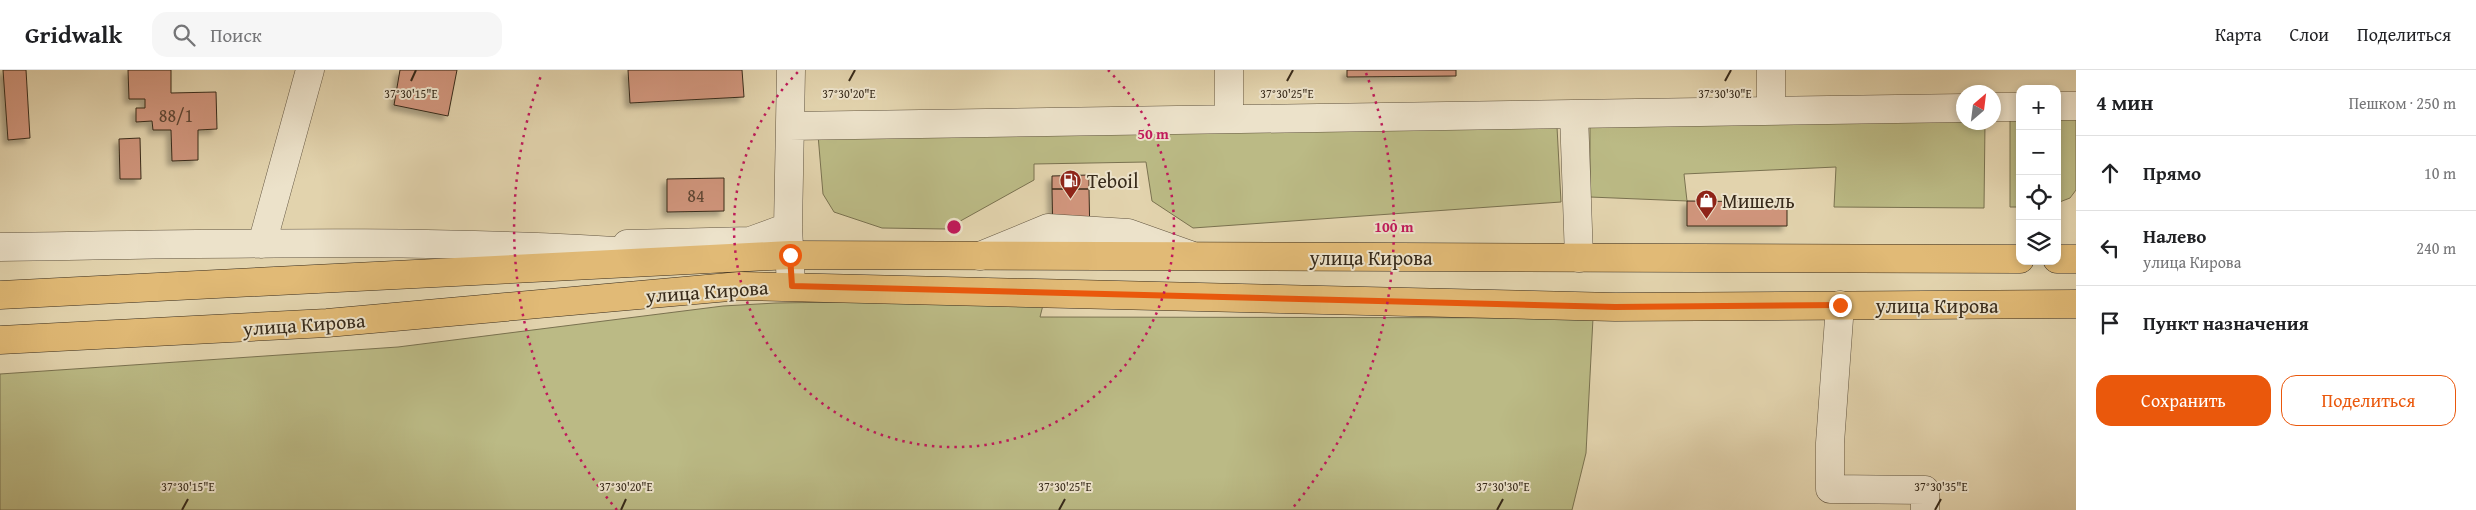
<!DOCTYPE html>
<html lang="ru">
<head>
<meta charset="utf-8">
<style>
  body { margin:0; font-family:"Gentium Book Plus",serif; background:#f6f6f6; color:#202124 }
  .controls { position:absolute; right:15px; top:15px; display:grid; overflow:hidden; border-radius:10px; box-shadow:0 2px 8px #0003 }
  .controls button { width:45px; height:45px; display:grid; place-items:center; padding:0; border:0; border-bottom:1px solid #e0e0e0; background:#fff; color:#202124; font:25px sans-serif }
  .compass { position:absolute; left:1956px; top:15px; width:45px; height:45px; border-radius:50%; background:#fff; box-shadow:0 2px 8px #0003; rotate:28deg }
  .stop { position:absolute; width:15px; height:15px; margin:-11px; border:4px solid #ea580c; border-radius:50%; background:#fff }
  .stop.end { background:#ea580c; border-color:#fff; box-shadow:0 1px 5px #0008 }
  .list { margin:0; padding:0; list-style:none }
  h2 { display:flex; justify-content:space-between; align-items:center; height:65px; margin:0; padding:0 20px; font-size:21px }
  h2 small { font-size:16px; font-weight:400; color:#757577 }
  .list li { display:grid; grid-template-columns:32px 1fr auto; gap:15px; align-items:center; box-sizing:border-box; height:75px; padding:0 20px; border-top:1px solid #e0e0e0 }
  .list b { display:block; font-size:19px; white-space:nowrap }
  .list p { margin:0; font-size:16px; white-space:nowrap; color:#757577 }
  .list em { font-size:16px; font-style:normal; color:#757577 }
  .actions { display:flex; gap:10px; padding:15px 20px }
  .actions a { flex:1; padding:11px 0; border:1px solid #ea580c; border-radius:15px; text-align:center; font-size:18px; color:#ea580c }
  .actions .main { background:#ea580c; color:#fff }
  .icon { flex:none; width:28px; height:28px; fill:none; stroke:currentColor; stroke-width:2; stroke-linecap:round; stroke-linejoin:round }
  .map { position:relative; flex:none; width:2076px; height:440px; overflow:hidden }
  header { display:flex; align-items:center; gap:30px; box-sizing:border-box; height:70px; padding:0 25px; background:#fff; border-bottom:1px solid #e0e0e0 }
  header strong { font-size:24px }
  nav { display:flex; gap:28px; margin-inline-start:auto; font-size:18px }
  .search { width:350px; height:45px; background:#f6f6f6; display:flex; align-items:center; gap:12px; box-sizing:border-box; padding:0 18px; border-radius:15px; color:#757577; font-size:19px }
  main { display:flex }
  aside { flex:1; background:#fff }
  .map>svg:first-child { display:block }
  .green { fill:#bbba85; stroke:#7a7250 }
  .building { fill:#d0957b; stroke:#382b1b; filter:url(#shadow) }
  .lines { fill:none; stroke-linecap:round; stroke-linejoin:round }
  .minor-casing { stroke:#625540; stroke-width:29 }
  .major-casing { stroke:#382b1b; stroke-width:29 }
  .minor { stroke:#ece2ca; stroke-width:28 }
  .major { stroke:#e1ba76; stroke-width:28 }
  .route { stroke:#ea580c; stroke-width:6 }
  .ticks { fill:none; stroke:#382b1b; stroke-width:2 }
  .ring { fill:none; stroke:#c2185b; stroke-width:2.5; stroke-dasharray:2.5 5 }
  .labels { text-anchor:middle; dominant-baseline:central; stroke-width:4; stroke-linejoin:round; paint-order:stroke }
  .number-label { font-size:18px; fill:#5e4633 }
  .poi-label { font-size:20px; fill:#382b1b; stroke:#ece2ca; text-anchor:start }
  .street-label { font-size:20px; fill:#382b1b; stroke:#ece2ca }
  .ticks-label { font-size:12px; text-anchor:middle; fill:#382b1b; stroke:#ece2ca; stroke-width:4; stroke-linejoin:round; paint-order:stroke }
  .centre { fill:#c2185b; stroke:#ece2ca; stroke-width:2.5 }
  .ring-label { font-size:15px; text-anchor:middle; font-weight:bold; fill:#c2185b; stroke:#ece2ca; stroke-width:4; stroke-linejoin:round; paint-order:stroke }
</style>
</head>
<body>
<header>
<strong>Gridwalk</strong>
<div class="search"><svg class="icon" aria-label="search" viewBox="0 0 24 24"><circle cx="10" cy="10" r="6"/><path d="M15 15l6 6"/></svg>Поиск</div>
<nav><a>Карта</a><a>Слои</a><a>Поделиться</a></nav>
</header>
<main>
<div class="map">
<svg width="2076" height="440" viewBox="0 0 2076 440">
  <defs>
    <filter id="shadow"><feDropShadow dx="-4.5" dy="4.5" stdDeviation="2.5" flood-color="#0004"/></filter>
  </defs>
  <rect width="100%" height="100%" fill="#e2d3ad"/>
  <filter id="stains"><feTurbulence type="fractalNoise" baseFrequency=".004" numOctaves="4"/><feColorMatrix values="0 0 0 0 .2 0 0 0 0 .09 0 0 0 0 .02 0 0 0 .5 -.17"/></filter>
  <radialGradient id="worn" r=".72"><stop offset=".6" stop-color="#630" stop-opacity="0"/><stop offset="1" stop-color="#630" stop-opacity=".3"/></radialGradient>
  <!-- green -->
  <path class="green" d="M2057,44H2076V120L2070,128L2057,133Z
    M2010,45H2020V137H2010Z
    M1963,46L1964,52L1985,53L1984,138L1834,137L1836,97L1684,104L1687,131L1590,127V56Z
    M1557,57L1561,132L1193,158L1152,131L1146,92L1034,94V110L946,159L882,158L834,142L823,124L818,65Z
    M1033,229L1043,235L1040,247L1593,248L1586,383L1572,440H0V304L398,277L723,236L776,233Z"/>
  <!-- building -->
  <path class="building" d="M3,0H26L30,68L8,70Z
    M128,0H171V23L216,22L217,59L198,60V90L172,91L171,60H153L152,51L136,52V38H145V29H129Z
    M400,0H457L448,46L394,35Z
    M628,0H742L744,27L630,33Z
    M1347,0H1456V6L1347,7Z
    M140,68L141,109H120L119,69Z
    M1089,105V119H1052V106Z
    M724,108V141L667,142V109Z
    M1052,119H1089L1090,172L1053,173Z
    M1687,131L1787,132V156H1687Z"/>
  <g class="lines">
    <defs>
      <path id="minor" d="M791,0L788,157L791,216
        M1229,0V49
        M1771,0V40
        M2057,36H2076
        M1994,37H2020
        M1574,44L1579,188
        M790,56L1964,38
        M262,174L310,0
        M627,174L750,171L788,157
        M0,177C216,174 433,168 648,183
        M980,186L1048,158L1128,163L1190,185
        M1840,235L1830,373V419L1925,420V440"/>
      <path id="major" d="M2057,189H2076
        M0,225L790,185L2020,189
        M0,270L327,253L740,216L1615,237L2076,234"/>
    </defs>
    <!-- minor casing -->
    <use href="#minor" class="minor-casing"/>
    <!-- major casing -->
    <use href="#major" class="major-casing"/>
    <!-- minor -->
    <use href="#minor" class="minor"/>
    <!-- major -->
    <use href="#major" class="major"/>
  </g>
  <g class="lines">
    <!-- route -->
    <path class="route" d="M790,185L792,216L1615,237L1840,235"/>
  </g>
  <!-- ticks -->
  <path class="ticks" d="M411,11L416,0M849,11L855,0M1287,11L1293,0M1725,11L1731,0M182,440L188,429M621,440L626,429M1059,440L1065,429M1497,440L1503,429M1935,440L1941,429"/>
  <!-- distance rings -->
  <g class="ring">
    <path d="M1108 0A220 220 0 1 1 800 0"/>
    <path d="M617 440A440 440 0 0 1 542 3M1366 3A440 440 0 0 1 1291 440"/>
  </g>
  <!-- icons -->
  <defs>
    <symbol id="fuel-pin" viewBox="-11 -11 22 30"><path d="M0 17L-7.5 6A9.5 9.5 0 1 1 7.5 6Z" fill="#8f2418" stroke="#ece2ca"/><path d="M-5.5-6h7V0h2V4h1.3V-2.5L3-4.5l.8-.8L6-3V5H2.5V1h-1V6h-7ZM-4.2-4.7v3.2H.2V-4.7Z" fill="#fff"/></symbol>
    <symbol id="shop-pin" viewBox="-11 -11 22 30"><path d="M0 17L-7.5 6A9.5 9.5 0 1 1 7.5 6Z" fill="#8f2418" stroke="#ece2ca"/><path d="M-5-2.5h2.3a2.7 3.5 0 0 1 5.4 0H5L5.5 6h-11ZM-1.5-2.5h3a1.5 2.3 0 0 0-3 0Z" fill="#fff"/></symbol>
  </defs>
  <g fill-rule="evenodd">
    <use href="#fuel-pin" x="1058" y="98" width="25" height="34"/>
    <use href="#shop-pin" x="1694" y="118" width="25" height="34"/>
  </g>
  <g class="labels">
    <!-- number labels -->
    <g class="number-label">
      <text x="176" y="45">88/1</text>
      <text x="696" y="125">84</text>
    </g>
    <!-- poi labels -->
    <g class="poi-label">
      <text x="1087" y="110">Teboil</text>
      <text x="1722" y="130">Мишель</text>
    </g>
    <!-- street labels -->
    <g class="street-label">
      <text x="1371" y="187">улица Кирова</text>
      <text transform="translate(707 221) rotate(-4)">улица Кирова</text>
      <text x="1937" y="235">улица Кирова</text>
      <text transform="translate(304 254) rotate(-4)">улица Кирова</text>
    </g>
  </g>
  <g class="ticks-label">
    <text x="411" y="28">37°30'15"E</text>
    <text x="849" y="28">37°30'20"E</text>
    <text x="1287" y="28">37°30'25"E</text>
    <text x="1725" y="28">37°30'30"E</text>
    <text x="188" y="421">37°30'15"E</text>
    <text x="626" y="421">37°30'20"E</text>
    <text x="1065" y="421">37°30'25"E</text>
    <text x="1503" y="421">37°30'30"E</text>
    <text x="1941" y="421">37°30'35"E</text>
  </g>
  <circle cx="954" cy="157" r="8" class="centre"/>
  <g class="ring-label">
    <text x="1153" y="69">50 m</text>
    <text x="1394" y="162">100 m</text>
  </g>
  <rect width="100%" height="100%" filter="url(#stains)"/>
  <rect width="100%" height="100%" fill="url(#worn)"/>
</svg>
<div class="controls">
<button>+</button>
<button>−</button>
<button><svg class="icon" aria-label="locate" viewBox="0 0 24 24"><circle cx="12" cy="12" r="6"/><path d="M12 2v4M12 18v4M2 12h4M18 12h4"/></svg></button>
<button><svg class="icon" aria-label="layers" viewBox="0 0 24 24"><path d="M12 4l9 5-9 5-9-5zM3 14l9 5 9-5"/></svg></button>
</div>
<svg class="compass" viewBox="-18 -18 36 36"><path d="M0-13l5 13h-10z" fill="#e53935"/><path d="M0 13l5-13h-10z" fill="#757577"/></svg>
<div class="stop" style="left:790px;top:185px"></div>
<div class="stop end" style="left:1840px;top:235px"></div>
</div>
<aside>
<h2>4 мин<small>Пешком · 250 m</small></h2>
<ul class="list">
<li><svg class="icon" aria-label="ahead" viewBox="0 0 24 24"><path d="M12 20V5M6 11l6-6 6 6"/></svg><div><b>Прямо</b></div><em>10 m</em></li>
<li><svg class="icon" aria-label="left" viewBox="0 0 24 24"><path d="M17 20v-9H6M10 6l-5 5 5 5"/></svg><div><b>Налево</b><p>улица Кирова</p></div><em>240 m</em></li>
<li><svg class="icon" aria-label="arrive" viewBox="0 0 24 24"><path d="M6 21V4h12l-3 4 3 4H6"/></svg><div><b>Пункт назначения</b></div></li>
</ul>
<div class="actions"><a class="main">Сохранить</a><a>Поделиться</a></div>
</aside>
</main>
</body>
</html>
